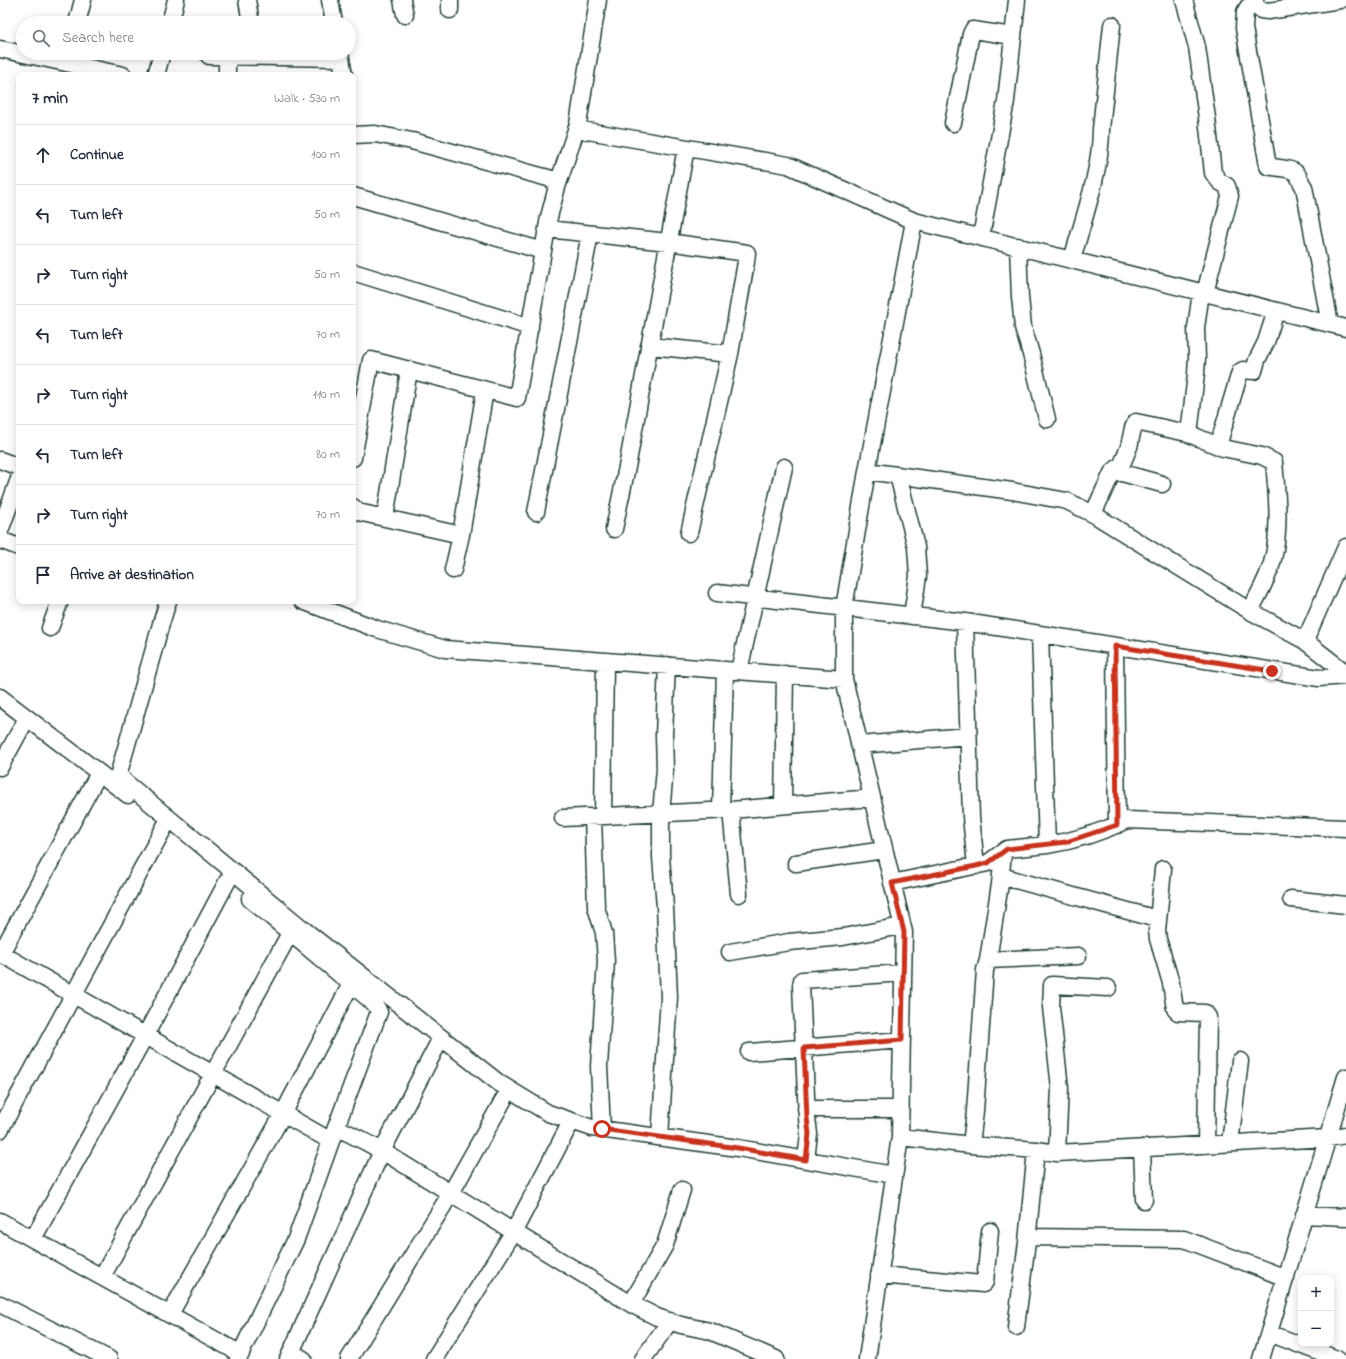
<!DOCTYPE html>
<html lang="en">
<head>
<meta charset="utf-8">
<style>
  body { margin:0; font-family:"Indie Flower",sans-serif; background:#f6f6f7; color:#1f2937 }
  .controls { position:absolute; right:12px; bottom:12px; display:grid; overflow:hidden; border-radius:8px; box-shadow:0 2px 10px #0003 }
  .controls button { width:36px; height:36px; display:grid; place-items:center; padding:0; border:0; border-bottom:1px solid #e0e1e3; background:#fff; color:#1f2937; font:20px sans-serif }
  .stop { position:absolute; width:12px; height:12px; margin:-9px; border:3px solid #c8321e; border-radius:50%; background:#fff }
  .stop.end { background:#c8321e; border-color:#fff; box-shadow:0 1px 4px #0008 }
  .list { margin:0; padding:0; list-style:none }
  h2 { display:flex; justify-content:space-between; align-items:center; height:52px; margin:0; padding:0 16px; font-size:17px }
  h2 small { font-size:13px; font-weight:400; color:#747a83 }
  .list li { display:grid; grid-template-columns:26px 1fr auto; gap:12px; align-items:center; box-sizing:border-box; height:60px; padding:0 16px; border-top:1px solid #e0e1e3 }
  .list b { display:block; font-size:15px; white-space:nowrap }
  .list em { font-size:13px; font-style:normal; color:#747a83 }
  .icon { flex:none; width:22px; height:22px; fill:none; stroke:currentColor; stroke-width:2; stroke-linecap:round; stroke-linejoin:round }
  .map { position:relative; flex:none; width:1346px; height:1359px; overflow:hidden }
  .search { position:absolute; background:#fff; box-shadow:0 2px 10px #0003; left:16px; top:16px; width:340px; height:44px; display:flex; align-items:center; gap:10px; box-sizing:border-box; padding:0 14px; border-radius:22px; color:#747a83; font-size:15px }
  .panel { position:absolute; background:#fff; box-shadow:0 2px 10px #0003; left:16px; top:72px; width:340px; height:532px; border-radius:8px }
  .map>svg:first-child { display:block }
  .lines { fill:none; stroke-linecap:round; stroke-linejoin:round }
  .minor-casing { stroke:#1f3d34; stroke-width:19 }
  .minor { stroke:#fff; stroke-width:16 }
  .route { stroke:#c8321e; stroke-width:5 }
</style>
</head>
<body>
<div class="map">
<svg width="1346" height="1359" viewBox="0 0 1346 1359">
  <rect width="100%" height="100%" fill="#fff"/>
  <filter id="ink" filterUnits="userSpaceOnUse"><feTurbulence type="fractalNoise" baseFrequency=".025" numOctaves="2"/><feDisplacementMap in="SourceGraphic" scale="8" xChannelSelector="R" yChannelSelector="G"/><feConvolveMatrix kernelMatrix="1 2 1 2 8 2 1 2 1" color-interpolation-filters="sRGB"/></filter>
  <g filter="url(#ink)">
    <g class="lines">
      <defs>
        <path id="minor" d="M247,0L251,23
          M330,0L334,23
          M402,0L405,15
          M1184,0L1197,47L1207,118L1213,173L1220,182L1227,186L1230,196L1205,293
          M1255,0L1256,7L1261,10L1268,11L1340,0
          M1256,7H1248L1245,12L1244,28L1268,166C1275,168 1291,168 1296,173C1299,176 1301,183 1304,187L1330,324
          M450,10V0
          M77,23L83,0
          M170,23L176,0
          M0,49L123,75
          M340,53L344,75
          M209,56L341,58
          M156,75L162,53
          M227,75V57
          M953,123L971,34L973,30L1013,36
          M576,129L788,165L914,221L867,471L844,608V679L904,932L900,1137
          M353,135L375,134L412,141L559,181
          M353,196L543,251
          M914,221L1346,328
          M547,229L668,242L747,253L746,262L730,354L689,533
          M981,237L1006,101L1017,0
          M1018,246L1020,297L1023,327L1031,354L1047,419
          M1072,260C1083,220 1101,171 1101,129L1112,25
          M353,272L530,327
          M649,346L730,354
          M1189,434L1196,374L1197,358L1196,328L1201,292
          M1218,446L1240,372L1243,370L1254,371L1257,360L1266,342L1276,311
          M353,458L371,360L517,398L549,217L557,187L578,124L598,0
          M0,460L19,467
          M867,471L1012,491L1067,501L1093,514L1250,611L1305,641
          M1115,471L1162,484
          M898,475L916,547L918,576L912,616
          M353,507L358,512L461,535
          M536,512L590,234
          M1093,514L1112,473L1122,464L1129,447L1133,428L1136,422L1187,433L1223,448L1262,456L1274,462C1277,495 1281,530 1272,563C1267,580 1258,595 1250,611
          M385,518L409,370
          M614,529L628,462L686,148
          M0,531L19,479
          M0,540L19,547
          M1346,547L1305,641L1346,673
          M453,570L461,535L485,390
          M717,593L965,622L1319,678L1346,676
          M168,601L161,624L120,769L119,775L125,782L303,929L499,1083L548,1113L592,1128L738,1148L894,1175
          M303,601L377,629L445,649L844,679
          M965,622L971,817L976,866
          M50,628L60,601
          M1040,634L1047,845C1074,841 1102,832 1127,820L1346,828
          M1115,646L1117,825
          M739,671L784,467
          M0,697L128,795
          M859,745L968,736
          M0,767L27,718
          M783,805L785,674
          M721,810L725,670
          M731,810L739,894
          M603,816L605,661
          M593,817L596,907L604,933L606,961L599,1066L602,1129
          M563,818L731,810L872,798
          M796,863L884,850
          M1163,869L1157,931L1158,939L1171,983L1175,1009L1178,1012L1205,1013L1208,1017L1206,1145
          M1001,876L1157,919
          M892,883L988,863L1007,849L1047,845
          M1291,899L1346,905
          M730,952L789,942L843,937L902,926
          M0,953L331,1141
          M0,955L99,773
          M988,960L1078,956
          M749,1052L902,1040
          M806,1109H901
          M336,1127L364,1141L382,1151L631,1304L657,1317L681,1325L710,1331L776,1359
          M0,1130L165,826
          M660,1137L669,997L665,907L661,857V813L665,769L664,735L667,665
          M1230,1143L1240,1061
          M971,1145L975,1111L985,970L988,960L1000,884L1003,852
          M1142,1148L1144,1200
          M1057,1153L1060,1088L1051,1007L1052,985L1108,988
          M806,1160L809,1134L807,1118L801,985L802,980L903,973
          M1304,1215L1346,1217
          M0,1221L241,1354
          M1028,1237L1184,1239L1286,1278
          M33,1239L145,1036L228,880
          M879,1275L983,1284L985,1282L990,1231
          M102,1277L290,933
          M0,1304L109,1359
          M631,1304L665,1245L682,1190
          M170,1314L283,1114L351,984
          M1016,1327L1027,1242L1036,1150
          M1269,1333L1337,1359
          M291,1352L303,1359
          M238,1359L296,1239L331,1141L379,1012L375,1004L250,899
          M288,1359L382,1151L441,1038
          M349,1359L451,1193L509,1090
          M434,1359L514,1231L571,1122
          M643,1359L670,1321
          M867,1359L900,1137L971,1145L1036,1150L1057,1153L1328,1138L1346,1135
          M1261,1359L1346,1077"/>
      </defs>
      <!-- minor casing -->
      <use href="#minor" class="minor-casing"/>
      <!-- minor -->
      <use href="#minor" class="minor"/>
    </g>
  </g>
  <g class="lines" filter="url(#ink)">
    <!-- route -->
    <path class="route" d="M602,1129L738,1148L806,1160L809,1134L807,1118L804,1048L902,1040L904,932L892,883L976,866L988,863L1007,849L1066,842L1117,825L1115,646L1272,671"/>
  </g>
</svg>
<div class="controls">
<button>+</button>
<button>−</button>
</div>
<div class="stop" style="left:602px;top:1129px"></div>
<div class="stop end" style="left:1272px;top:671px"></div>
<div class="search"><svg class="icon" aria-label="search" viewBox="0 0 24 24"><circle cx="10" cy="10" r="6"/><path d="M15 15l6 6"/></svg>Search here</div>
<section class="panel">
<h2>7 min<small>Walk · 530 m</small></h2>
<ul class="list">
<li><svg class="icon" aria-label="ahead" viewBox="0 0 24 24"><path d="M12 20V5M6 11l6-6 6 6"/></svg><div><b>Continue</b></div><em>100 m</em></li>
<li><svg class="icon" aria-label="left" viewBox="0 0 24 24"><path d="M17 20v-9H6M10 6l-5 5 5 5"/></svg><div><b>Turn left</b></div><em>50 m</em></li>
<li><svg class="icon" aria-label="right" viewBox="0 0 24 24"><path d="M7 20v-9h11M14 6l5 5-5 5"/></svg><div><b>Turn right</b></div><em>50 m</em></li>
<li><svg class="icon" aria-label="left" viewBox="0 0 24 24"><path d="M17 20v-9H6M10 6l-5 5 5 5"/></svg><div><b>Turn left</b></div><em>70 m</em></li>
<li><svg class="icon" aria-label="right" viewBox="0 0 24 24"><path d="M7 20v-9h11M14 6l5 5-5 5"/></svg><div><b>Turn right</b></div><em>110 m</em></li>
<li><svg class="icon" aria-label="left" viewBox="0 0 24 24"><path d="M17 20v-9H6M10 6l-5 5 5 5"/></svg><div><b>Turn left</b></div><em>80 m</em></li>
<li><svg class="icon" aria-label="right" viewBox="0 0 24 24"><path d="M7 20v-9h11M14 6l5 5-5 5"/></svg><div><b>Turn right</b></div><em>70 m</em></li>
<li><svg class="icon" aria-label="arrive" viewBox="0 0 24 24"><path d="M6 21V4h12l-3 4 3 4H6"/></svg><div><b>Arrive at destination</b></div></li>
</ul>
</section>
</div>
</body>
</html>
